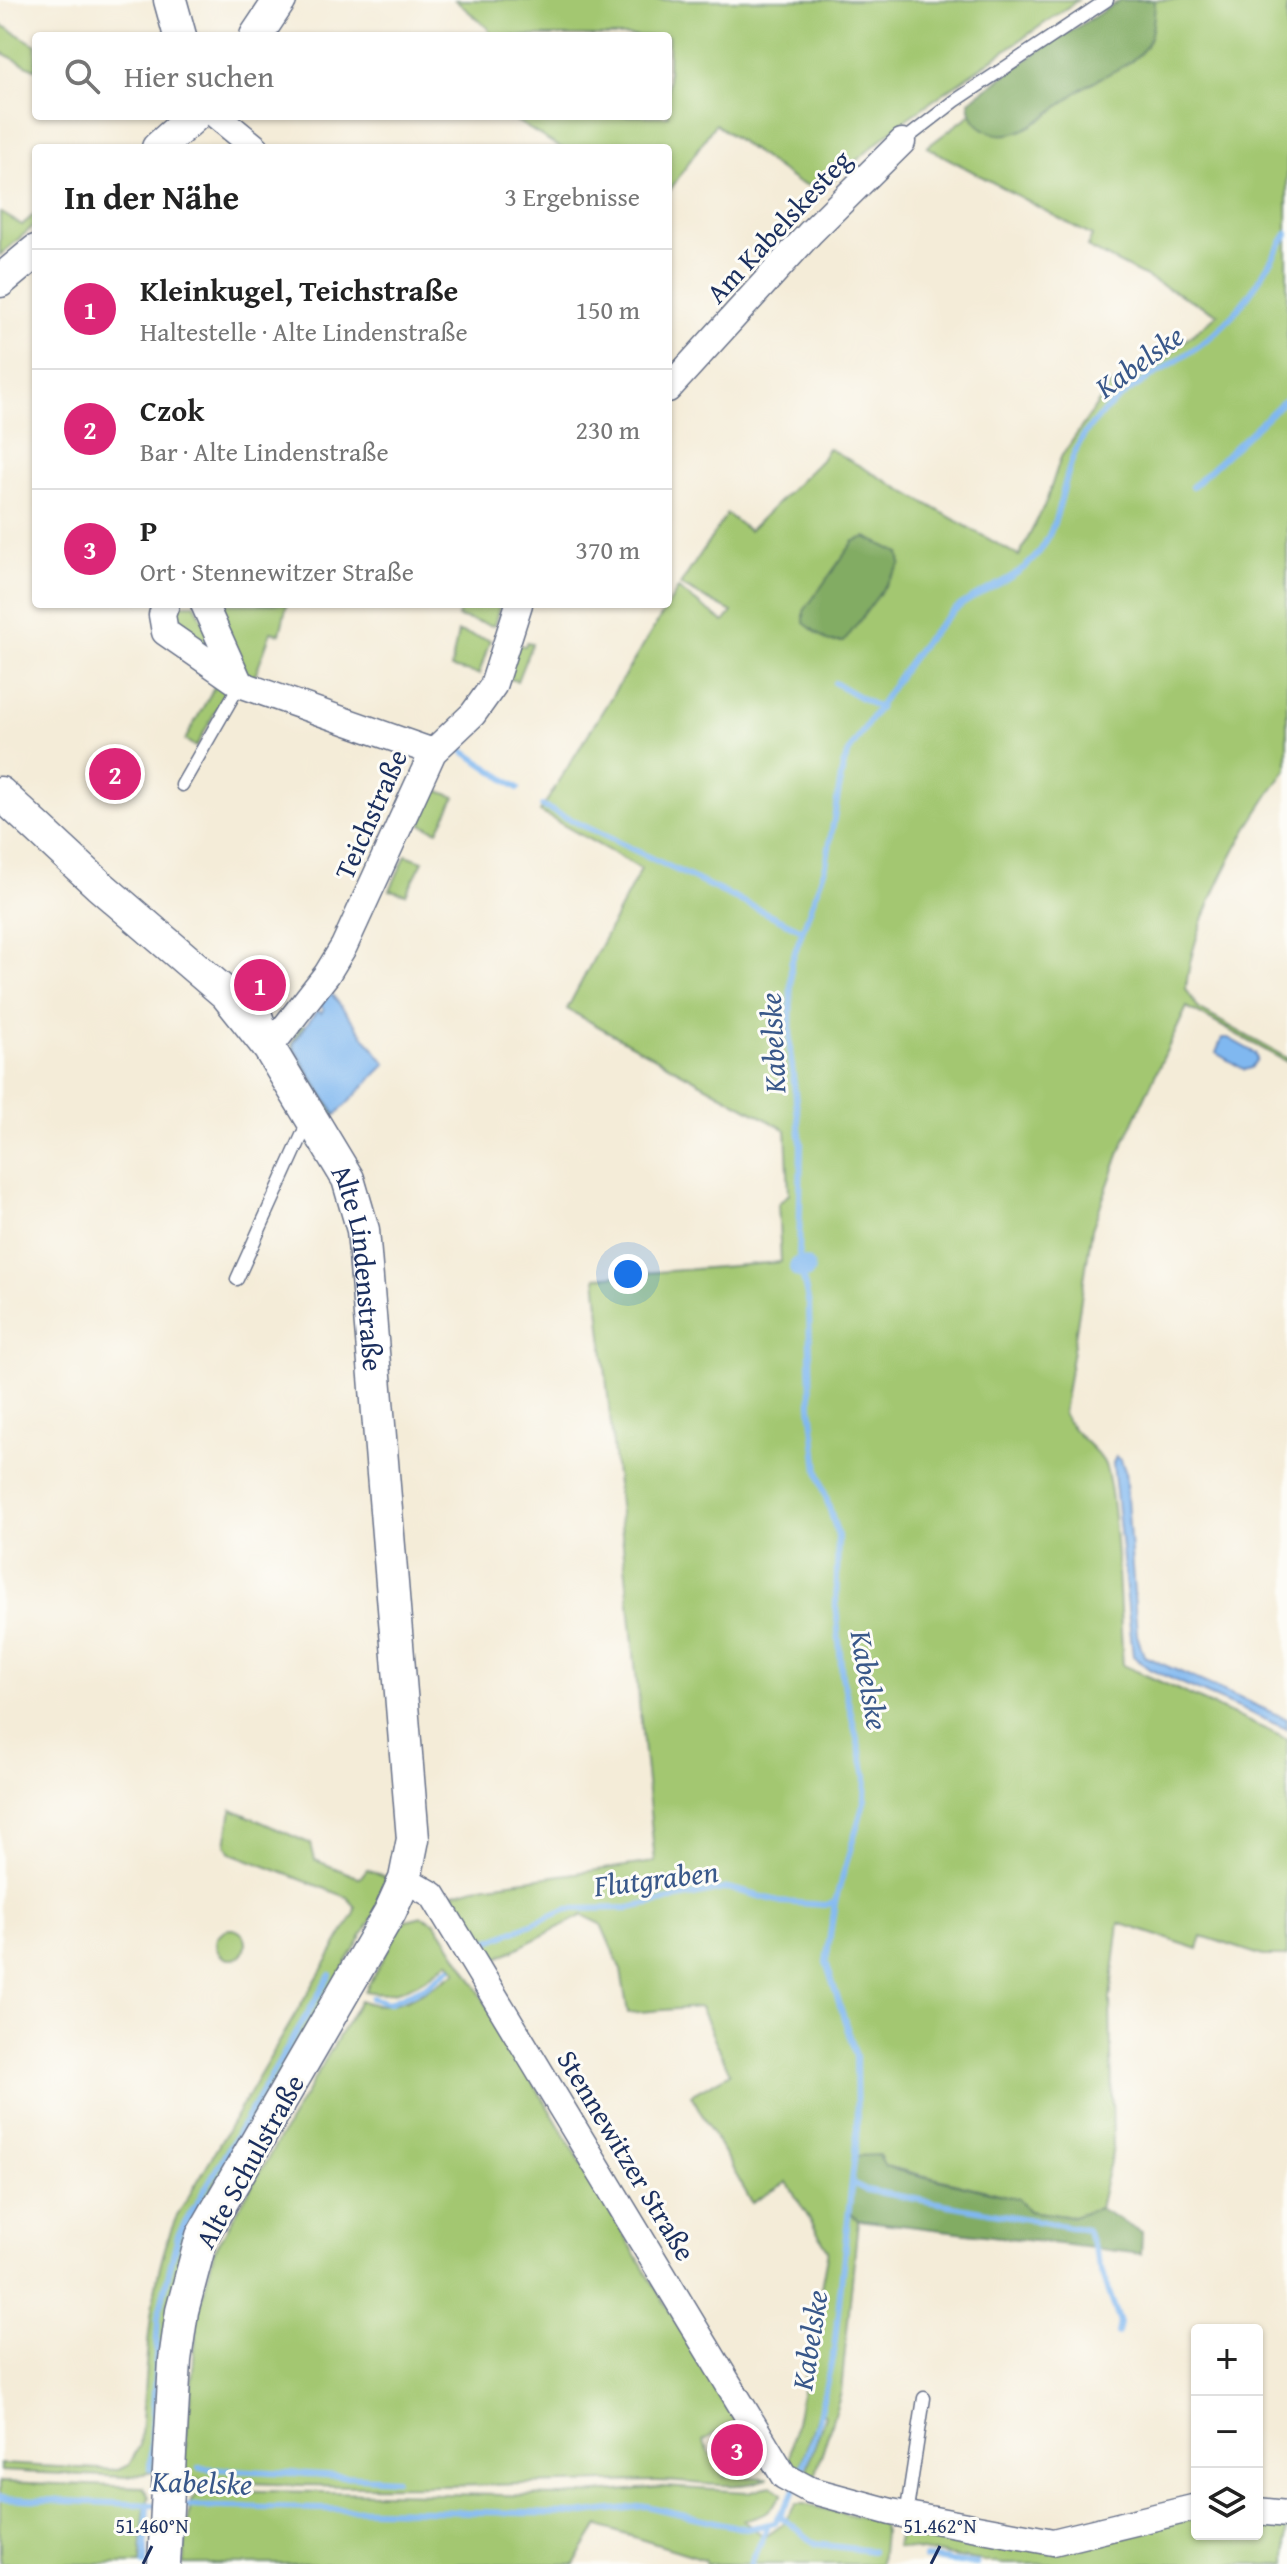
<!DOCTYPE html>
<html lang="de">
<head>
<meta charset="utf-8">
<style>
  body { margin:0; font-family:"Gentium Book Plus",serif; background:#f6f6f6; color:#222 }
  .controls { position:absolute; right:24px; bottom:24px; display:grid; overflow:hidden; border-radius:8px; box-shadow:0 2px 6px #0004 }
  .controls button { width:72px; height:72px; display:grid; place-items:center; padding:0; border:0; border-bottom:2px solid #e0e0e0; background:#fff; color:#222; font:40px sans-serif }
  .you { position:absolute; left:628px; top:1274px; width:28px; height:28px; margin:-20px; border:6px solid #fff; border-radius:50%; background:#1a73e8; box-shadow:0 0 0 12px #1a73e833 }
  .badge { display:grid; place-items:center; width:52px; height:52px; border-radius:50%; background:#db2777; color:#fff; font-size:26px; font-weight:700 }
  .pin { position:absolute; translate:-50% -50%; border:4px solid #fff; box-shadow:0 2px 8px #0006 }
  .list { margin:0; padding:0; list-style:none }
  h2 { display:flex; justify-content:space-between; align-items:center; height:104px; margin:0; padding:0 32px; font-size:34px }
  h2 small { font-size:26px; font-weight:400; color:#767676 }
  .list li { display:grid; grid-template-columns:52px 1fr auto; gap:24px; align-items:center; box-sizing:border-box; height:120px; padding:0 32px; border-top:2px solid #e0e0e0 }
  .list b { display:block; font-size:30px; white-space:nowrap }
  .list p { margin:0; font-size:26px; white-space:nowrap; color:#767676 }
  .list em { font-size:26px; font-style:normal; color:#767676 }
  .icon { flex:none; width:44px; height:44px; fill:none; stroke:currentColor; stroke-width:2; stroke-linecap:round; stroke-linejoin:round }
  .map { position:relative; flex:none; width:1287px; height:2564px; overflow:hidden }
  .search { position:absolute; background:#fff; box-shadow:0 2px 6px #0004; left:32px; top:32px; width:640px; height:88px; display:flex; align-items:center; gap:20px; box-sizing:border-box; padding:0 28px; border-radius:8px; color:#767676; font-size:30px }
  .panel { position:absolute; background:#fff; box-shadow:0 2px 6px #0004; left:32px; top:144px; width:640px; height:464px; border-radius:8px }
  .map>svg:first-child { display:block }
  .green { fill:#a3c771; stroke:#5f7b68; stroke-width:2 }
  .forest { fill:#82ac63; stroke:#4e6e60; stroke-width:2 }
  .water { fill:#80b8f0; stroke:#4e74a7; stroke-width:2 }
  .lines { fill:none; stroke-linecap:round; stroke-linejoin:round }
  .stream { stroke:#80b8f0; stroke-width:6 }
  .canal { stroke:#80b8f0; stroke-width:22 }
  .service-casing { stroke:#677189; stroke-width:15 }
  .minor-casing { stroke:#677189; stroke-width:29 }
  .tertiary-casing { stroke:#677189; stroke-width:35 }
  .service { stroke:#fff; stroke-width:12 }
  .minor { stroke:#fff; stroke-width:26 }
  .tertiary { stroke:#fff; stroke-width:32 }
  .ticks { fill:none; stroke:#1b2f5e; stroke-width:3 }
  .labels { text-anchor:middle; dominant-baseline:central; stroke-width:6; stroke-linejoin:round; paint-order:stroke }
  .street-label { font-size:28px; fill:#1b2f5e; stroke:#fdfcf7 }
  .water-label { font-size:30px; font-style:italic; fill:#39588a; stroke:#fdfcf7 }
  .ticks-label { font-size:20px; text-anchor:middle; fill:#1b2f5e; stroke:#fdfcf7; stroke-width:6; stroke-linejoin:round; paint-order:stroke }
</style>
</head>
<body>
<div class="map">
<svg width="1287" height="2564" viewBox="0 0 1287 2564">
  <rect width="100%" height="100%" fill="#fdfcf7"/>
  <filter id="ink" filterUnits="userSpaceOnUse"><feTurbulence type="fractalNoise" baseFrequency=".0125" numOctaves="2"/><feDisplacementMap in="SourceGraphic" scale="16" xChannelSelector="R" yChannelSelector="G"/><feConvolveMatrix kernelMatrix="1 2 1 2 8 2 1 2 1" color-interpolation-filters="sRGB"/></filter>
  <filter id="wash" filterUnits="userSpaceOnUse"><feTurbulence type="fractalNoise" baseFrequency=".006" numOctaves="4" result="noise"/><feDisplacementMap in="SourceGraphic" scale="32" xChannelSelector="R" yChannelSelector="G"/><feGaussianBlur stdDeviation="1.8" result="paint"/><feColorMatrix in="noise" values="0 0 0 0 0 0 0 0 0 0 0 0 0 0 0 0 0 1.4 0 .05"/><feComposite in="paint" operator="in"/></filter>
  <g filter="url(#wash)">
    <rect width="100%" height="100%" fill="#f4ecd8"/>
    <!-- green -->
    <path class="green" d="M455,0H1078L902,122L832,181L810,186L797,182L715,124L668,193V148H561L508,116H668V36H490L488,28Z
      M1123,0H1287V769C1245,825 1192,919 1186,989L1199,1009L1287,1058V1062L1187,1007L1123,1144L1092,1229L1063,1413C1072,1434 1091,1443 1103,1461C1117,1482 1120,1630 1123,1665L1287,1739V1956H1263L1202,1936L1198,1949L1119,1923L1110,1999L1113,2149L1099,2208L1073,2217L1029,2211L1019,2199L885,2166L850,2213L858,2220L841,2392L815,2477L806,2472L825,2415L819,2410L800,2468L789,2460L828,2250L787,2182L752,2203L691,2095L730,2073L700,2007L628,2013L621,1970L601,1924L583,1915L490,1962L450,1894L475,1887L655,1862L596,1277L781,1262L778,1204L789,1194L786,1130L567,1009L641,869L540,812L678,589L724,622L732,612L680,585L727,514L749,531L821,460L828,448L1019,556L1046,502L1061,457L1109,387L1165,357L1218,314L1087,247L1092,236L927,147Z
      M0,24L36,45V70L0,52Z
      M0,212L22,225L36,213V224L0,255Z
      M172,604H195L220,658L173,632Z
      M213,604H287L280,634L271,632L254,678L249,679Z
      M462,604H500L494,626L458,617Z
      M458,632L490,640L479,674L451,668Z
      M527,642L532,643L517,681L506,678L517,645L525,646Z
      M217,682L226,692L196,747L185,740Z
      M437,790L455,797L438,831L421,824Z
      M406,855L423,861L406,894L390,890Z
      M301,1025L304,1026L294,1042V1051L335,1115L330,1120L305,1080L309,1077L305,1072L300,1074C288,1054 288,1045 301,1025Z
      M232,1809L311,1844L315,1860L360,1878L367,1869L387,1877L375,1914L210,2192L154,2472L127,2477L0,2471V2464L118,2470L129,2465L140,2445C147,2369 146,2288 176,2218L355,1913L356,1907L347,1897L231,1853L226,1844Z
      M422,1916L436,1923L465,1968L735,2421L703,2441L723,2476L769,2478C736,2493 690,2480 654,2481C499,2484 345,2492 190,2479L184,2464L198,2315L214,2251L360,2000C393,2016 428,1989 457,1972L449,1961C423,1983 399,1998 365,1991L401,1926L407,1920Z
      M216 1944a15 15 0 1 1 30 0a15 15 0 1 1-30 0Z
      M0,2482L143,2487L149,2497L144,2514L140,2564H0Z
      M772,2485L782,2494C771,2512 761,2516 742,2520L765,2537L782,2525L796,2504H804L881,2523L884,2532L881,2564H706L704,2559L598,2526L574,2564H183L191,2501L200,2490L563,2496L662,2487L749,2492Z
      M1197,2518V2534H1257V2522L1287,2525V2564H1003L896,2547L900,2527L1025,2549Z"/>
    <!-- forest -->
    <path class="forest" d="M1121,0H1154L1155,3C1154,18 1153,38 1143,50C1129,67 1105,74 1086,86C1059,103 1019,149 986,130C973,123 970,115 969,101L1039,51Z
      M866,537L899,553L901,564L844,642H829L804,623V611L854,541Z
      M879,2155L885,2166L896,2170L1019,2199L1029,2211L1073,2217L1099,2208L1142,2232L1141,2254L858,2220L850,2213L856,2156Z"/>
    <!-- water -->
    <path class="water" d="M330,992L386,1064L336,1115L295,1050L294,1043L317,1010L321,1013L324,1009L320,1005Z
      M1222,1038H1228L1255,1053L1257,1059L1251,1068L1245,1070L1216,1053Z
      M1116,1457L1121,1460L1125,1471L1137,1635L1144,1656L1287,1719V1729L1149,1669L1133,1656L1113,1463Z"/>
    <g class="lines">
      <!-- stream -->
      <path class="stream" d="M1192,487L1287,398
        M835,683L879,708
        M456,746L518,788
        M542,806L802,930
        M487,1942L568,1909L629,1908L728,1888L782,1902L825,1905L835,1902
        M372,1998L388,2003L425,1987L450,1968
        M852,2183L866,2190L1087,2230L1120,2323L1118,2333
        M200,2468L395,2479
        M150,2469L158,2317L178,2235L330,1975
        M799,2478L815,2434L834,2350L857,2133L856,2056L826,1962L835,1902L865,1799L866,1776L842,1676L836,1606L838,1536L818,1471L811,1406L809,1305L799,1259L801,1143L790,1050L791,963L826,865L843,766L850,750C880,707 920,636 961,605C987,587 1021,578 1040,551C1066,514 1061,461 1090,427C1123,385 1177,367 1216,332C1247,305 1266,268 1287,234
        M0,2498L156,2505
        M175,2506L576,2514L646,2506L746,2529L775,2523L795,2489
        M782,2517L816,2544L872,2551
        M925,2558L977,2564
        M144,2564L148,2505
        M751,2564L767,2528"/>
      <!-- canal -->
      <path class="canal" d="M800,1267L804,1268"/>
    </g>
  </g>
  <g filter="url(#ink)">
    <g class="lines">
      <defs>
        <path id="service" d="M902,142L955,101L1107,0
          M182,785L240,684
          M223,982C251,986 271,1009 270,1037
          M237,1279L309,1120
          M906,2516L924,2398"/>
        <path id="minor" d="M217,116L256,148
          M668,389L810,233L902,142
          M166,604L162,615L165,632L240,684L433,752
          M204,604L240,684
          M269,1048L327,974L344,946L433,752L473,714L493,686L519,604
          M405,1879L433,1895L784,2476L810,2490L891,2512L1053,2542L1197,2507
          M1257,2511L1287,2514"/>
        <g id="tertiary">
          <path d="M170,0L180,36"/>
          <path d="M256,36L280,0"/>
          <path d="M158,148L194,116"/>
          <path d="M0,281L36,251"/>
          <path id="s1" d="M0,793L99,885L226,994L269,1048L348,1179L363,1230L413,1839L405,1879L390,1912L202,2236L182,2311L175,2360L164,2564"/>
        </g>
      </defs>
      <!-- service casing -->
      <use href="#service" class="service-casing"/>
      <!-- minor casing -->
      <use href="#minor" class="minor-casing"/>
      <!-- tertiary casing -->
      <use href="#tertiary" class="tertiary-casing"/>
      <!-- service -->
      <use href="#service" class="service"/>
      <!-- minor -->
      <use href="#minor" class="minor"/>
      <!-- tertiary -->
      <use href="#tertiary" class="tertiary"/>
    </g>
  </g>
  <!-- ticks -->
  <path class="ticks" d="M143,2564L152,2546M931,2564L940,2546"/>
  <g class="labels">
    <!-- street labels -->
    <g class="street-label">
      <text transform="translate(778 226) rotate(-47)">Am Kabelskesteg</text>
      <text transform="translate(370 814) rotate(-66)">Teichstraße</text>
      <text stroke="none"><textPath href="#s1" startOffset="614">Alte Lindenstraße</textPath></text>
      <text transform="translate(627 2155) rotate(59)">Stennewitzer Straße</text>
      <text transform="translate(249 2161) rotate(-61)">Alte Schulstraße</text>
    </g>
    <!-- water labels -->
    <g class="water-label">
      <text transform="translate(1139 361) rotate(-36)">Kabelske</text>
      <text transform="translate(772 1043) rotate(-93)">Kabelske</text>
      <text transform="translate(870 1680) rotate(80)">Kabelske</text>
      <text transform="translate(656 1878) rotate(-7)">Flutgraben</text>
      <text transform="translate(809 2340) rotate(-81)">Kabelske</text>
      <text transform="translate(202 2482) rotate(2)">Kabelske</text>
    </g>
  </g>
  <g class="ticks-label">
    <text x="152" y="2533">51.460°N</text>
    <text x="940" y="2533">51.462°N</text>
  </g>
</svg>
<div class="controls">
<button>+</button>
<button>−</button>
<button><svg class="icon" aria-label="layers" viewBox="0 0 24 24"><path d="M12 4l9 5-9 5-9-5zM3 14l9 5 9-5"/></svg></button>
</div>
<div class="you"></div>
<div class="pin badge" style="left:260px;top:985px">1</div>
<div class="pin badge" style="left:115px;top:774px">2</div>
<div class="pin badge" style="left:737px;top:2450px">3</div>
<div class="search"><svg class="icon" aria-label="search" viewBox="0 0 24 24"><circle cx="10" cy="10" r="6"/><path d="M15 15l6 6"/></svg>Hier suchen</div>
<section class="panel">
<h2>In der Nähe<small>3 Ergebnisse</small></h2>
<ul class="list">
<li><span class="badge">1</span><div><b>Kleinkugel, Teichstraße</b><p>Haltestelle · Alte Lindenstraße</p></div><em>150 m</em></li>
<li><span class="badge">2</span><div><b>Czok</b><p>Bar · Alte Lindenstraße</p></div><em>230 m</em></li>
<li><span class="badge">3</span><div><b>P</b><p>Ort · Stennewitzer Straße</p></div><em>370 m</em></li>
</ul>
</section>
</div>
</body>
</html>
